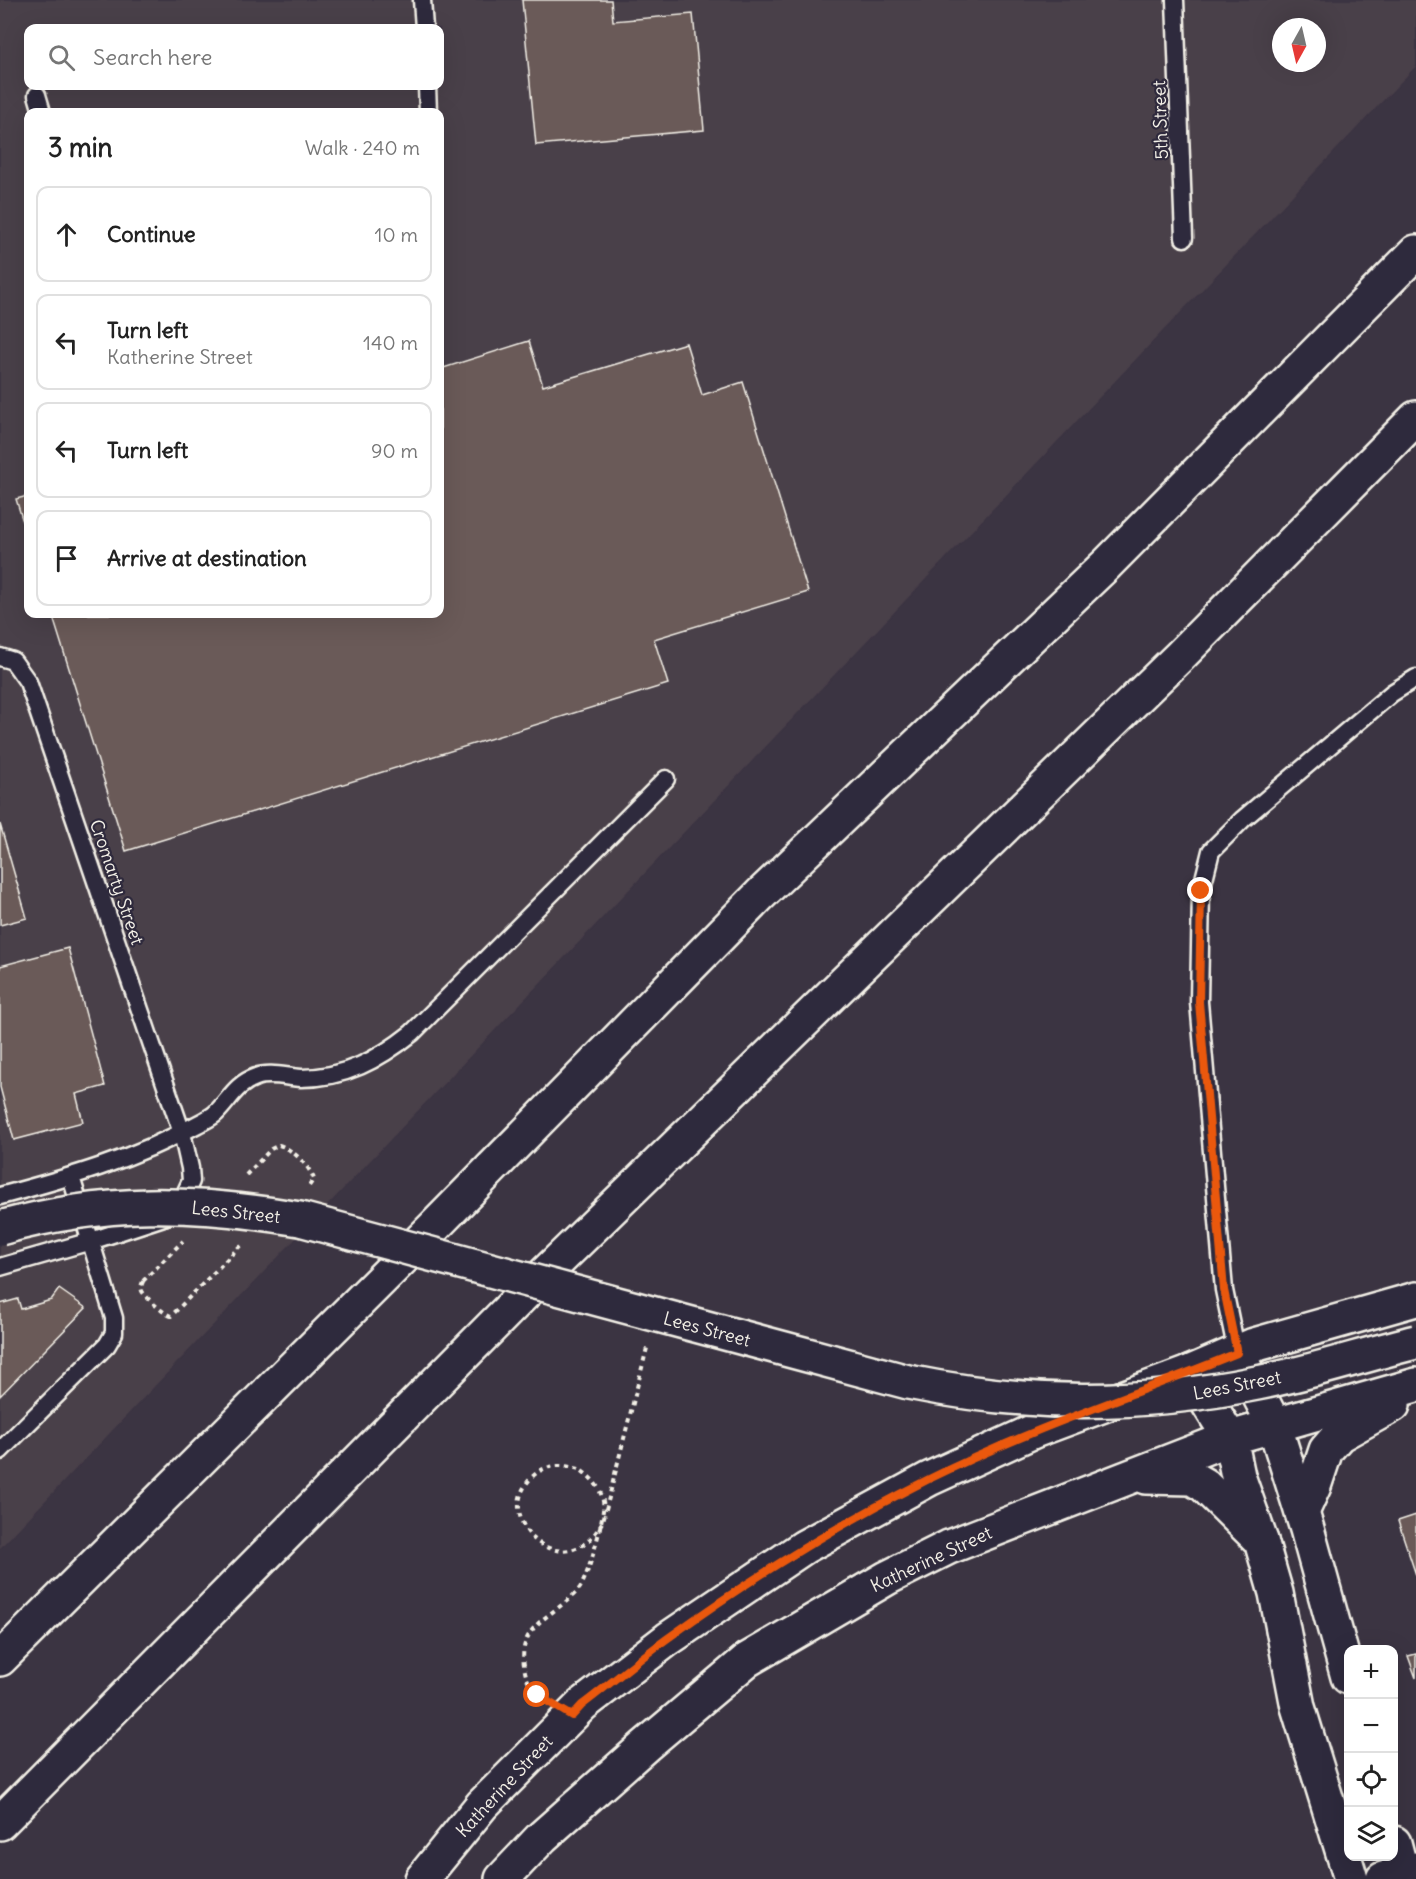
<!DOCTYPE html>
<html lang="en">
<head>
<meta charset="utf-8">
<style>
  body { margin:0; font-family:Delius,sans-serif; background:#f6f6f6; color:#222 }
  .controls { position:absolute; right:18px; bottom:18px; display:grid; overflow:hidden; border-radius:12px; box-shadow:0 6px 24px #0002 }
  .controls button { width:54px; height:54px; display:grid; place-items:center; padding:0; border:0; border-bottom:2px solid #e0e0e0; background:#fff; color:#222; font:30px sans-serif }
  .compass { position:absolute; left:1272px; top:18px; width:54px; height:54px; border-radius:50%; background:#fff; box-shadow:0 6px 24px #0002; rotate:188deg }
  .stop { position:absolute; width:18px; height:18px; margin:-14px; border:4px solid #ea580c; border-radius:50%; background:#fff }
  .stop.end { background:#ea580c; border-color:#fff; box-shadow:0 2px 6px #0008 }
  .list { margin:0; padding:0; list-style:none }
  h2 { display:flex; justify-content:space-between; align-items:center; height:78px; margin:0; padding:0 24px; font-size:26px }
  h2 small { font-size:20px; font-weight:400; color:#767676 }
  .list li { display:grid; grid-template-columns:39px 1fr auto; gap:18px; align-items:center; box-sizing:border-box; height:96px; margin:0 12px 12px; padding:0 12px; border:2px solid #e0e0e0; border-radius:12px }
  .list b { display:block; font-size:22px; white-space:nowrap }
  .list p { margin:0; font-size:20px; white-space:nowrap; color:#767676 }
  .list em { font-size:20px; font-style:normal; color:#767676 }
  .icon { flex:none; width:33px; height:33px; fill:none; stroke:currentColor; stroke-width:2; stroke-linecap:round; stroke-linejoin:round }
  .map { position:relative; flex:none; width:1416px; height:1879px; overflow:hidden }
  .search { position:absolute; background:#fff; box-shadow:0 6px 24px #0002; left:24px; top:24px; width:420px; height:66px; display:flex; align-items:center; gap:15px; box-sizing:border-box; padding:0 21px; border-radius:12px; color:#767676; font-size:22px }
  .panel { position:absolute; background:#fff; box-shadow:0 6px 24px #0002; left:24px; top:108px; width:420px; height:510px; border-radius:12px }
  .map>svg:first-child { display:block }
  .built { fill:#493f49; fill-rule:evenodd }
  .building { fill:#6b5a58; stroke:#f4f1e8; stroke-width:1.5 }
  .lines { fill:none; stroke-linecap:round; stroke-linejoin:round }
  .service-casing { stroke:#f4f1e8; stroke-width:21 }
  .minor-casing { stroke:#f4f1e8; stroke-width:38 }
  .secondary-casing { stroke:#f4f1e8; stroke-width:38 }
  .motorway-casing { stroke:#f4f1e8; stroke-width:38 }
  .path { stroke:#f4f1e8; stroke-width:4; stroke-dasharray:4.5 4.5; stroke-linecap:butt }
  .service { stroke:#2f2a3d; stroke-width:16 }
  .minor { stroke:#2f2a3d; stroke-width:33 }
  .secondary { stroke:#2f2a3d; stroke-width:33 }
  .motorway { stroke:#2f2a3d; stroke-width:33 }
  .tertiary-bridge-casing { stroke:#f4f1e8; stroke-width:38; stroke-linecap:butt }
  .path-bridge { stroke:#f4f1e8; stroke-width:4; stroke-dasharray:4.5 4.5; stroke-linecap:butt }
  .tertiary-bridge { stroke:#2f2a3d; stroke-width:33 }
  .route { stroke:#ea580c; stroke-width:8 }
  .labels { text-anchor:middle; dominant-baseline:central; stroke-width:4.5; stroke-linejoin:round; paint-order:stroke }
  .street-label { font-size:18px; fill:#f4f1e8; stroke:#2f2a3d }
</style>
</head>
<body>
<div class="map">
<svg width="1416" height="1879" viewBox="0 0 1416 1879">
  <rect width="100%" height="100%" fill="#3b3442"/>
  <filter id="ink" filterUnits="userSpaceOnUse"><feTurbulence type="fractalNoise" baseFrequency=".0167" numOctaves="2"/><feDisplacementMap in="SourceGraphic" scale="12" xChannelSelector="R" yChannelSelector="G"/><feConvolveMatrix kernelMatrix="1 2 1 2 8 2 1 2 1" color-interpolation-filters="sRGB"/></filter>
  <g filter="url(#ink)">
    <!-- built -->
    <path class="built" d="M0,0H1416V66L0,1548ZM1281,27H1317V63H1281ZM28,28H440V86H28ZM28,112H440V614H28Z"/>
    <!-- building -->
    <path class="building" d="M522,0H611L613,21L693,14L704,130L536,145Z
      M529,341L543,386L686,343L702,395L743,382L808,592L654,639L668,684L126,851L52,614H440V369Z
      M28,496V538L16,499Z
      M0,824L27,918L0,925Z
      M68,948L105,1086L76,1094L83,1122L14,1140L0,1087V966Z
      M59,1289L86,1308L0,1396V1304L18,1299L21,1309L51,1300Z
      M1416,1515V1575L1398,1521Z
      M1416,1654V1678L1408,1656Z"/>
    <g class="lines">
      <defs>
        <path id="service" d="M422,0L424,28
          M1175,0L1184,238
          M427,86L428,112
          M37,95L42,112
          M0,657L13,661L28,682L182,1133L190,1168L191,1181L176,1213L91,1241L0,1267
          M0,1196C68,1178 134,1159 196,1125C203,1121 211,1118 216,1113C230,1099 236,1084 256,1077C269,1072 286,1077 301,1078C345,1078 378,1060 412,1033L666,779
          M1237,1353L1224,1290L1199,1002L1201,891L1211,851L1243,819L1392,693L1416,678
          M0,1451L107,1345L114,1333V1318L71,1177"/>
        <path id="minor" d="M1237,1353L1274,1424L1307,1529L1348,1677
          M1189,1373L1230,1438L1238,1476L1261,1541L1276,1593L1298,1707L1351,1879
          M1394,1843L1402,1873
          M1383,1879L1416,1869"/>
        <path id="secondary" d="M1146,1477L1192,1478L1204,1485L1261,1541
          M1302,1512L1314,1486L1326,1450L1339,1435L1393,1405
          M422,1879L482,1805L582,1705L668,1639L804,1547L929,1479L1034,1431L1189,1373L1254,1345L1416,1299
          M502,1879L542,1837L646,1745L747,1660L887,1578L949,1547L1230,1438L1416,1385"/>
        <path id="motorway" d="M0,1659L433,1228L760,895L1107,564L1416,252
          M0,1823L524,1294L1180,656L1416,418"/>
      </defs>
      <!-- service casing -->
      <use href="#service" class="service-casing"/>
      <!-- minor casing -->
      <use href="#minor" class="minor-casing"/>
      <!-- secondary casing -->
      <use href="#secondary" class="secondary-casing"/>
      <!-- motorway casing -->
      <use href="#motorway" class="motorway-casing"/>
      <!-- path -->
      <path class="path" d="M246,1175L271,1149L279,1145C293,1149 309,1166 314,1179L309,1186
        M143,1281L183,1241
        M540,1697C531,1690 525,1677 524,1665C517,1623 558,1615 579,1589C588,1578 606,1514 603,1501C600,1486 591,1477 579,1469"/>
      <!-- service -->
      <use href="#service" class="service"/>
      <!-- minor -->
      <use href="#minor" class="minor"/>
      <!-- secondary -->
      <use href="#secondary" class="secondary"/>
      <!-- motorway -->
      <use href="#motorway" class="motorway"/>
      <defs>
        <path id="tertiary-bridge" d="M0,1228C104,1199 194,1201 300,1219L908,1382C1026,1406 1139,1407 1257,1383C1310,1373 1363,1355 1416,1342"/>
      </defs>
      <!-- tertiary-bridge casing -->
      <use href="#tertiary-bridge" class="tertiary-bridge-casing"/>
      <!-- path-bridge -->
      <path class="path-bridge" d="M143,1281C142,1285 140,1286 142,1291C145,1297 164,1314 171,1316L241,1245
        M579,1469C561,1464 545,1464 532,1477C493,1516 550,1575 589,1540C595,1535 599,1527 603,1521L647,1348"/>
      <!-- tertiary-bridge -->
      <use href="#tertiary-bridge" class="tertiary-bridge"/>
    </g>
  </g>
  <g class="lines" filter="url(#ink)">
    <!-- route -->
    <path class="route" d="M537,1695L572,1716L582,1705C611,1683 639,1659 668,1638C750,1579 837,1525 927,1480C1027,1430 1134,1395 1237,1353L1224,1290L1199,1002L1201,891"/>
  </g>
  <g class="labels">
    <!-- street labels -->
    <g class="street-label">
      <text transform="translate(1160 120) rotate(-92)">5th Street</text>
      <text transform="translate(117 882) rotate(71)">Cromarty Street</text>
      <text transform="translate(236 1212) rotate(6)">Lees Street</text>
      <text transform="translate(707 1329) rotate(15)">Lees Street</text>
      <text transform="translate(1237 1385) rotate(-11)">Lees Street</text>
      <text transform="translate(931 1559) rotate(-25)">Katherine Street</text>
      <text transform="translate(504 1786) rotate(-47)">Katherine Street</text>
    </g>
  </g>
</svg>
<div class="controls">
<button>+</button>
<button>−</button>
<button><svg class="icon" aria-label="locate" viewBox="0 0 24 24"><circle cx="12" cy="12" r="6"/><path d="M12 2v4M12 18v4M2 12h4M18 12h4"/></svg></button>
<button><svg class="icon" aria-label="layers" viewBox="0 0 24 24"><path d="M12 4l9 5-9 5-9-5zM3 14l9 5 9-5"/></svg></button>
</div>
<svg class="compass" viewBox="-18 -18 36 36"><path d="M0-13l5 13h-10z" fill="#e53935"/><path d="M0 13l5-13h-10z" fill="#767676"/></svg>
<div class="stop" style="left:537px;top:1695px"></div>
<div class="stop end" style="left:1201px;top:891px"></div>
<div class="search"><svg class="icon" aria-label="search" viewBox="0 0 24 24"><circle cx="10" cy="10" r="6"/><path d="M15 15l6 6"/></svg>Search here</div>
<section class="panel">
<h2>3 min<small>Walk · 240 m</small></h2>
<ul class="list">
<li><svg class="icon" aria-label="ahead" viewBox="0 0 24 24"><path d="M12 20V5M6 11l6-6 6 6"/></svg><div><b>Continue</b></div><em>10 m</em></li>
<li><svg class="icon" aria-label="left" viewBox="0 0 24 24"><path d="M17 20v-9H6M10 6l-5 5 5 5"/></svg><div><b>Turn left</b><p>Katherine Street</p></div><em>140 m</em></li>
<li><svg class="icon" aria-label="left" viewBox="0 0 24 24"><path d="M17 20v-9H6M10 6l-5 5 5 5"/></svg><div><b>Turn left</b></div><em>90 m</em></li>
<li><svg class="icon" aria-label="arrive" viewBox="0 0 24 24"><path d="M6 21V4h12l-3 4 3 4H6"/></svg><div><b>Arrive at destination</b></div></li>
</ul>
</section>
</div>
</body>
</html>
